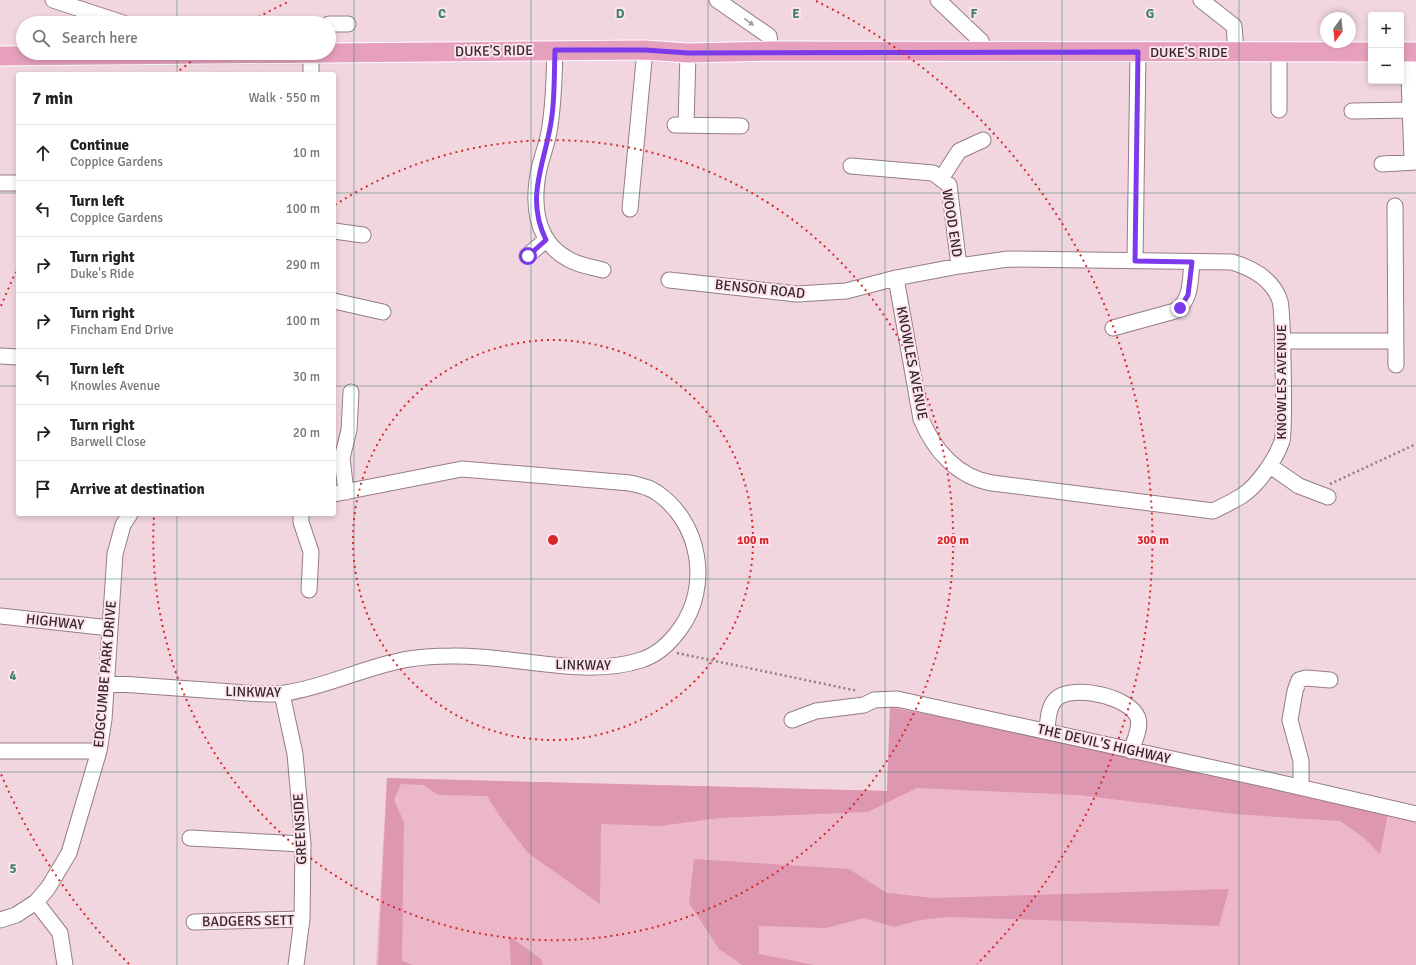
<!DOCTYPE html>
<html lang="en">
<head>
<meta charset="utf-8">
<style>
  body { margin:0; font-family:Signika,sans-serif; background:#f2f2f2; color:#222 }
  .controls { position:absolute; right:12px; top:12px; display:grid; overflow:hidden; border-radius:4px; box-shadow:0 2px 6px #0003 }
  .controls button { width:36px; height:36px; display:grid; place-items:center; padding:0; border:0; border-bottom:1px solid #e0e0e0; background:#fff; color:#222; font:20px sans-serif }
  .compass { position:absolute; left:1320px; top:12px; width:36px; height:36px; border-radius:50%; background:#fff; box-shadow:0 2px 6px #0003; rotate:195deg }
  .stop { position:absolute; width:12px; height:12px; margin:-9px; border:3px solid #7c3aed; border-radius:50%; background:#fff }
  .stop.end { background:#7c3aed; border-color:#fff; box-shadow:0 1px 4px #0008 }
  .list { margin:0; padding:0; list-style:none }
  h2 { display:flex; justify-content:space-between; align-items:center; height:52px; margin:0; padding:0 16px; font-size:17px }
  h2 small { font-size:13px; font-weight:400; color:#767676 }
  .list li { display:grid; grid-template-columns:26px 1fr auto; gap:12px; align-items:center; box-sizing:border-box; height:56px; padding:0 16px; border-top:1px solid #e0e0e0 }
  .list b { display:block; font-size:15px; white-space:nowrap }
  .list p { margin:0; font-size:13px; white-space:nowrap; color:#767676 }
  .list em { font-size:13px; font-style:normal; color:#767676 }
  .icon { flex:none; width:22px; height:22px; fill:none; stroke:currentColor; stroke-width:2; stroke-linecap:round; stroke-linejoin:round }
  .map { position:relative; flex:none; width:1416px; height:965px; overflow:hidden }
  .search { position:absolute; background:#fff; box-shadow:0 2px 6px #0003; left:16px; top:16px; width:320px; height:44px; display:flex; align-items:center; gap:10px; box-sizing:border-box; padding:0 14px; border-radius:22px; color:#767676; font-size:15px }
  .panel { position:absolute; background:#fff; box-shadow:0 2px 6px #0003; left:16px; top:72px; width:320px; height:444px; border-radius:4px }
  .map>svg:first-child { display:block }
  .green { fill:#edb7ca }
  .forest { fill:#dd97b1 }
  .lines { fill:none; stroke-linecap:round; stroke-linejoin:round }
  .minor-casing { stroke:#957d85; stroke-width:17 }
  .major-casing { stroke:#fff; stroke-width:21 }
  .path { stroke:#907e84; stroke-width:2.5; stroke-dasharray:2 3; stroke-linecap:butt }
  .minor { stroke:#fff; stroke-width:15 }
  .major { stroke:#e6a0be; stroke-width:19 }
  .oneway { fill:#a39ea0 }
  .route { stroke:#7c3aed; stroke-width:5 }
  .grid { fill:none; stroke:#408272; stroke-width:1; stroke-opacity:0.55 }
  .ring { fill:none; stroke:#d62828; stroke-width:2; stroke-dasharray:2 4 }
  .labels { text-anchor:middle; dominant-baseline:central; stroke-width:4; stroke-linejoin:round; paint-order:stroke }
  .street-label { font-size:14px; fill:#32282b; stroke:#fee3ec }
  .grid-label { font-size:13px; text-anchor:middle; font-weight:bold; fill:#408272; stroke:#fee3ec; stroke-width:4; stroke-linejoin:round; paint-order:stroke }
  .centre { fill:#d62828; stroke:#fee3ec; stroke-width:2 }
  .ring-label { font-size:12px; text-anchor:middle; font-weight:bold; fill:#d62828; stroke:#fee3ec; stroke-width:4; stroke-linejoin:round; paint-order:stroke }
</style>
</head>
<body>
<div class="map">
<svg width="1416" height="965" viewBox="0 0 1416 965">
  <rect width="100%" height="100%" fill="#f1d6df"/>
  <!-- green -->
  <path class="green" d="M890,707L1416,809V965H376L387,778L887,791Z"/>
  <!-- forest -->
  <path class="forest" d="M890,707L1390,804L1380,854L1363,837L1340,821L1234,814L1078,795L917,788L868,812L719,818L660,826L601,824L600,904L528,853L501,818L487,796L438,795L424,785L401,784L394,800L404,822L402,961L413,965H378L387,778L887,791Z
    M694,859L849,869L887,893L934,898L1229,889L1219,926L948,917L920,920L894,927L864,918L826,928L759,926V954L814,965H742L719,949L689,903Z
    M509,936L541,959L543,965H511Z"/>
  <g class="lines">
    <defs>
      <path id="minor" d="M53,0L123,23
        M717,0L769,36L771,51
        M938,0L981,41L985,52
        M1201,0L1234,26L1236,51
        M329,24H348
        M555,50C554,78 554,105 549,132C547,143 543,154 540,165C532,199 533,240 568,259C578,265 591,267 603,270
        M1408,52L1412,158L1416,161
        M311,74V54
        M1279,110V52
        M1352,111L1411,110
        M675,125L741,126
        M686,125L688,53
        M1382,164L1416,162
        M851,166L933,173L949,185L959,266
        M941,179L959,151L983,140
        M0,183H18
        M1395,206L1396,365
        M630,209L645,50
        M334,231L363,235
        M527,256L546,240
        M1135,261L1138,52
        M669,280L797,294L846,291L896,278L959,266L1008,259L1232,262C1252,268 1273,279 1280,301C1283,311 1285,433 1282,441C1276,459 1258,485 1243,495C1234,501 1223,506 1213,511L992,483C957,477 934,450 921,419L896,278
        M334,301L383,312
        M1113,328L1175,311C1192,301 1190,279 1192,262
        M1282,341H1395
        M0,356L18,357
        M1270,466L1299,486L1328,497
        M346,492L342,458L349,430L351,392
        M301,514V522L311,552L309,590
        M0,616L110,628
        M106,683C144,686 181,688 219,691C240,692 264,696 285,693C327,687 366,666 409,659C422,657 437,656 451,656C511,654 583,679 641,660C657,655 670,643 680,629C711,587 701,522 656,492C649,487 639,485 630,483L462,469L334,494
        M282,694L295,754L303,844L302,919L296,965
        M792,720L816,711L864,705L874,700L897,699L1264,779L1416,814
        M1047,731C1048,720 1048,707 1056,699C1072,684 1130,696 1138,718C1141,729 1134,741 1131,751
        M0,751H99
        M1301,787V761L1290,720L1295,691L1299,680L1306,678L1330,680
        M190,838L303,844
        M36,902L60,933L65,965
        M0,920L16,915L36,902L48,888L69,853L99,751L104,719L115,554L123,525L130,514
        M194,922L302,919"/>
      <path id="major" d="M1401,52H1416
        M0,56L645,50L688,53L771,51L1371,52"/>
    </defs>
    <!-- minor casing -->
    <use href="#minor" class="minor-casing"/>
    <!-- major casing -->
    <use href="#major" class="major-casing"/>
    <!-- path -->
    <path class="path" d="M1330,484L1416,444
      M677,653L858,691"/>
    <!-- minor -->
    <use href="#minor" class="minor"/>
    <!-- major -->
    <use href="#major" class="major"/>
  </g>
  <!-- one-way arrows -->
  <defs><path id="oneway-solid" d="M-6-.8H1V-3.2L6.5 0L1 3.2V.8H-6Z"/></defs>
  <use class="oneway" href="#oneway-solid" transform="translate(749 22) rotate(36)"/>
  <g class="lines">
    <!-- route -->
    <path class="route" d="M528,256L546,240C527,201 541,172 549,133C555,106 554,78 555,50H645L688,53L1138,52L1135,261L1192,262L1188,295L1180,308"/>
  </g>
  <!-- grid -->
  <path class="grid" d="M177,0V23M354,0V965M531,0V965M708,0V965M885,0V965M1062,0V965M1239,0V965M177,53V74M0,193H18M334,193H1416M0,386H18M334,386H1416M177,514V965M0,579H1416M0,772H1416"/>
  <!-- distance rings -->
  <g class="ring">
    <circle cx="553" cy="540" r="200"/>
    <path d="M335 205A400 400 0 1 1 154 516"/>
    <path d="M129 964A600 600 0 0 1 1 774M1 306A600 600 0 0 1 16 272M175 74A600 600 0 0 1 200 55M253 20A600 600 0 0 1 290 1M816 1A600 600 0 0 1 977 964"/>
  </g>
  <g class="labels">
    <!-- street labels -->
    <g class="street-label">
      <text transform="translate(494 51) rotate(-1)">DUKE'S RIDE</text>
      <text x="1189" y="52">DUKE'S RIDE</text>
      <text transform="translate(952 223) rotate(81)">WOOD END</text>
      <text transform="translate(760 289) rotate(6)">BENSON ROAD</text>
      <text transform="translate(912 363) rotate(79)">KNOWLES AVENUE</text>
      <text transform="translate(1281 382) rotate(-90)">KNOWLES AVENUE</text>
      <text transform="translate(55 622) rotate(6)">HIGHWAY</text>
      <text transform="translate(583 665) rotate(1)">LINKWAY</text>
      <text transform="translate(105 674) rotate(-85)">EDGCUMBE PARK DRIVE</text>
      <text transform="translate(253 692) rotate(1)">LINKWAY</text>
      <text transform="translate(1104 744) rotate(13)">THE DEVIL'S HIGHWAY</text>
      <text transform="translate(300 829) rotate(-93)">GREENSIDE</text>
      <text transform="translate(248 921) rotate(-1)">BADGERS SETT</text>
    </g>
  </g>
  <g class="grid-label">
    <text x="442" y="18">C</text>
    <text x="620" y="18">D</text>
    <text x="796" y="18">E</text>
    <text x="974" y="18">F</text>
    <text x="1150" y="18">G</text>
    <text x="13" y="680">4</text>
    <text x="13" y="873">5</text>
  </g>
  <circle cx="553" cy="540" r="6" class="centre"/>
  <g class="ring-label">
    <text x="753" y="544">100 m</text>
    <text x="953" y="544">200 m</text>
    <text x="1153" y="544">300 m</text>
  </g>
</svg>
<div class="controls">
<button>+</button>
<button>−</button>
</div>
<svg class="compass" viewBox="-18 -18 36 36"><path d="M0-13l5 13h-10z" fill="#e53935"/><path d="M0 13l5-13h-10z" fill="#767676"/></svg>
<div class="stop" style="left:528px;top:256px"></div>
<div class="stop end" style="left:1180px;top:308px"></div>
<div class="search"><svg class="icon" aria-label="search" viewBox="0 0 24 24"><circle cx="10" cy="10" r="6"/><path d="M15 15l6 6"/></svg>Search here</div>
<section class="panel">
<h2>7 min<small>Walk · 550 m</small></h2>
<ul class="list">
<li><svg class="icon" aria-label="ahead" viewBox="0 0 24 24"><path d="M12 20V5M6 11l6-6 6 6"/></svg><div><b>Continue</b><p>Coppice Gardens</p></div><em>10 m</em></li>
<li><svg class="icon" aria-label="left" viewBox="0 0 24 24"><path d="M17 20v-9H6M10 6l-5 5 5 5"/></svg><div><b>Turn left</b><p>Coppice Gardens</p></div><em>100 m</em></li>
<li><svg class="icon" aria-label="right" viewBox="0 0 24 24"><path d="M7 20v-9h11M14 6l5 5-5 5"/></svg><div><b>Turn right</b><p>Duke's Ride</p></div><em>290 m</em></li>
<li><svg class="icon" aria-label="right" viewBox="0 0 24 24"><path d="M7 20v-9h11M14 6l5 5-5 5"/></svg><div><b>Turn right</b><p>Fincham End Drive</p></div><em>100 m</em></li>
<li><svg class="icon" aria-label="left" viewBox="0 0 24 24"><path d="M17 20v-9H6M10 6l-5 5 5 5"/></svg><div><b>Turn left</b><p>Knowles Avenue</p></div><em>30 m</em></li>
<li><svg class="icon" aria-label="right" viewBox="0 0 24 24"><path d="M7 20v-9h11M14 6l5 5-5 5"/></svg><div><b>Turn right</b><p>Barwell Close</p></div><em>20 m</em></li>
<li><svg class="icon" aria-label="arrive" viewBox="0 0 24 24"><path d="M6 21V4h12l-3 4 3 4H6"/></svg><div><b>Arrive at destination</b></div></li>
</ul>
</section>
</div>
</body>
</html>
